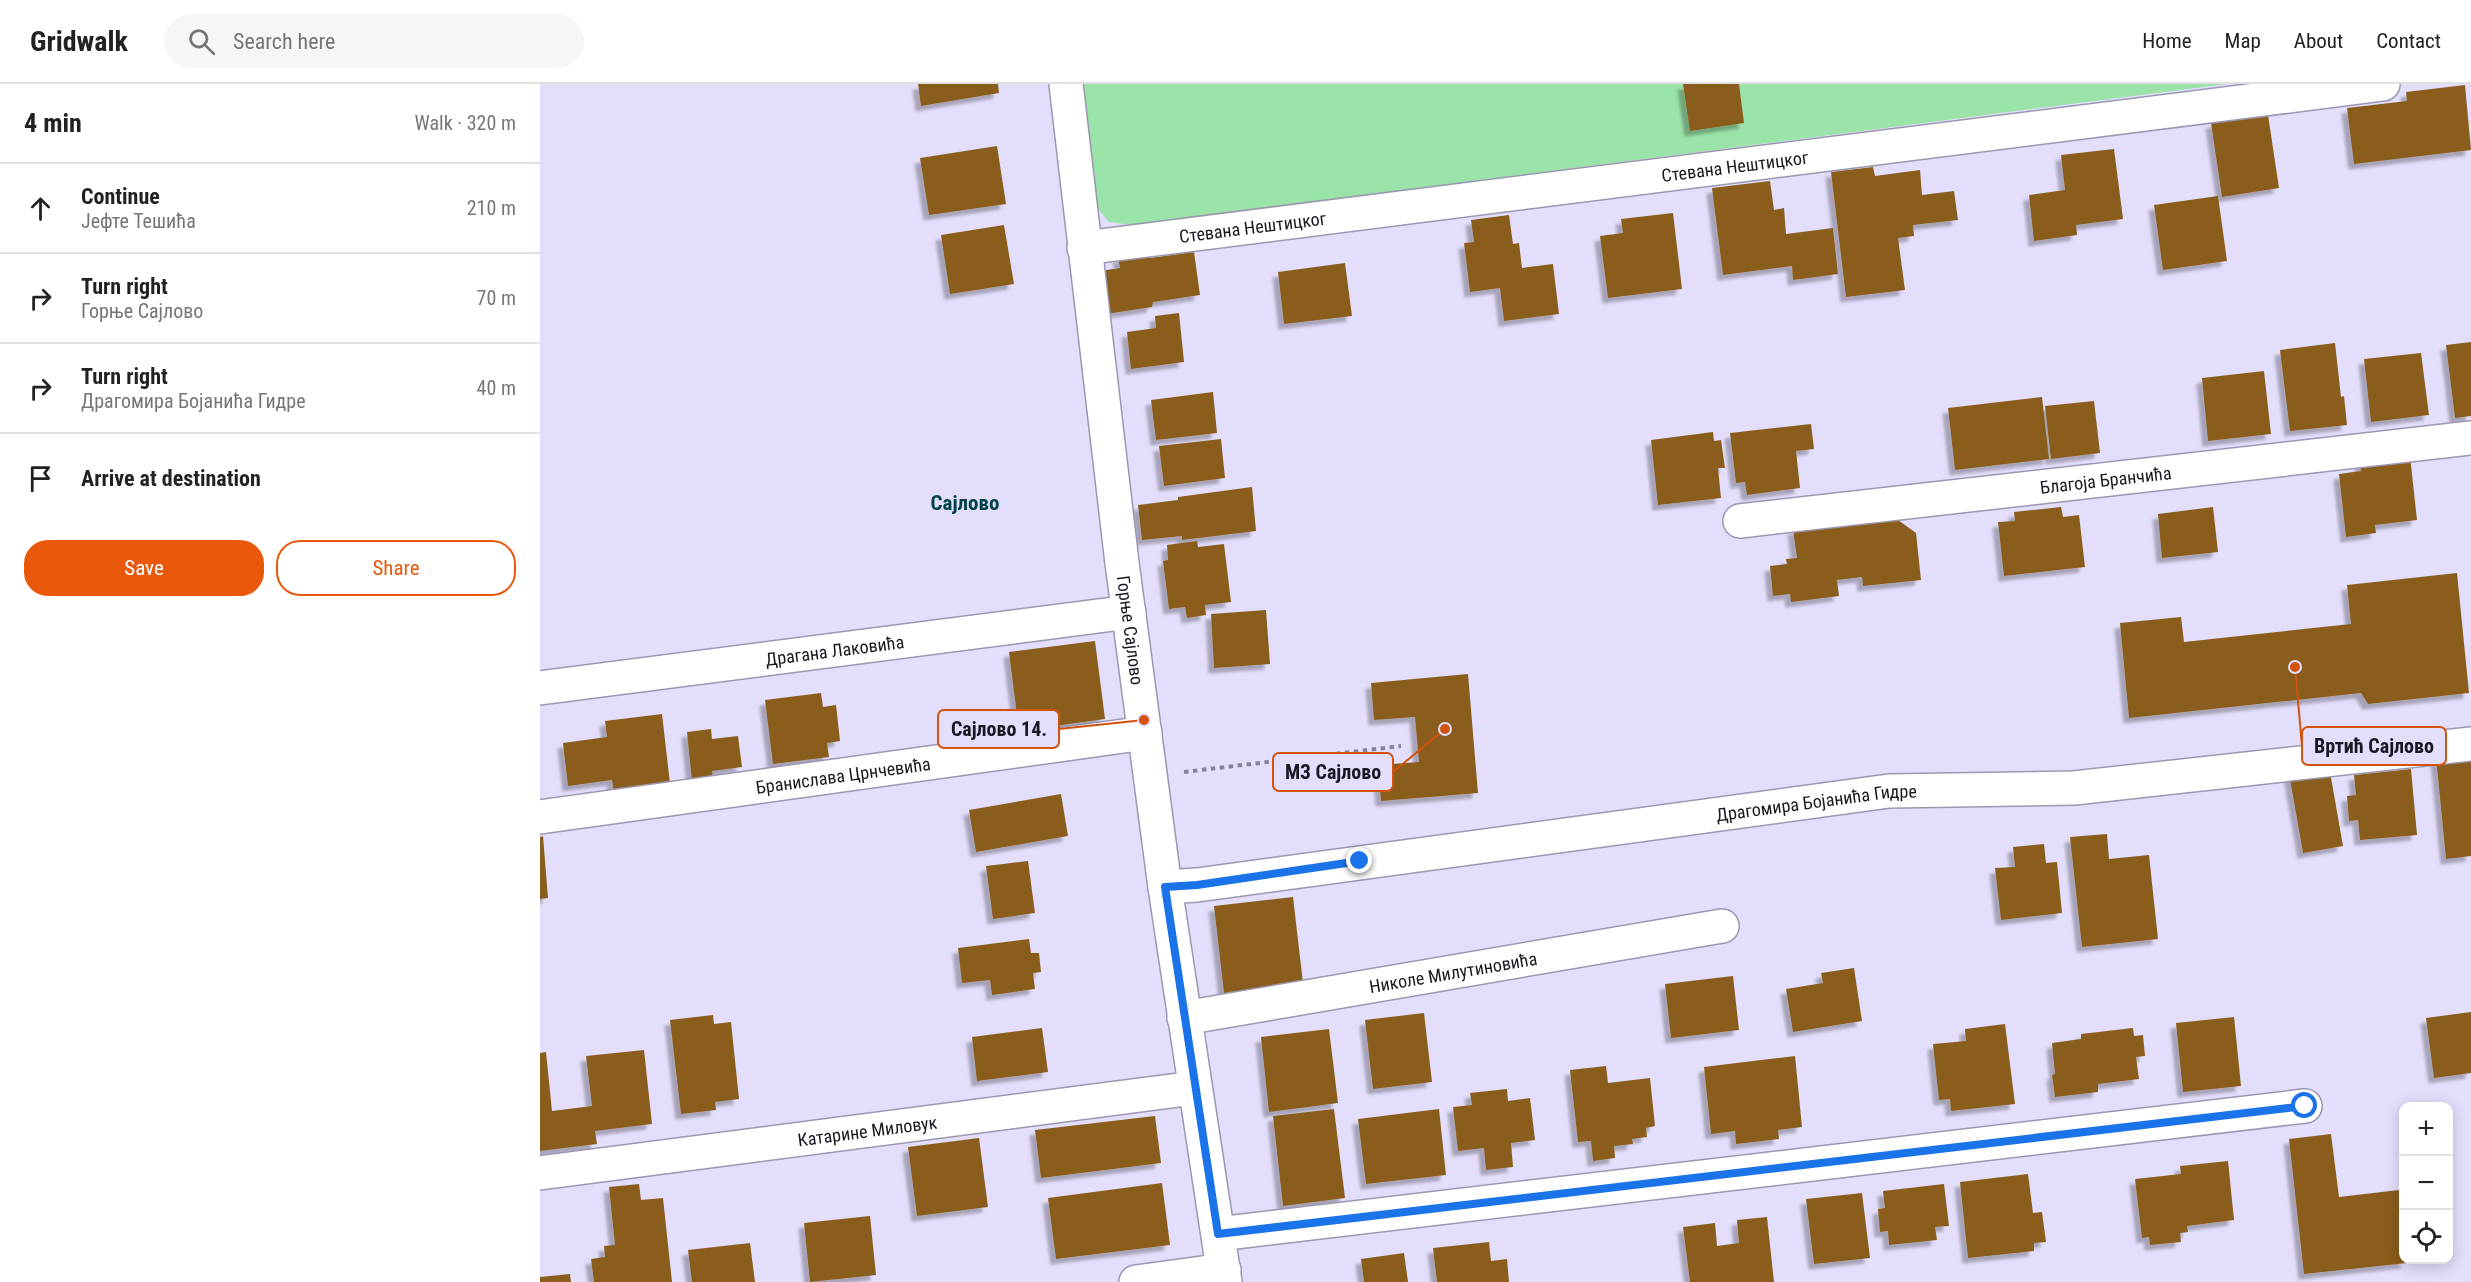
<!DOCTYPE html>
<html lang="en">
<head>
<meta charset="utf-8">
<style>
  body { margin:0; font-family:"Roboto Condensed",sans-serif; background:#f6f6f6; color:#222 }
  .controls { position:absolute; right:18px; bottom:18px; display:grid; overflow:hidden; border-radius:12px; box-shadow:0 3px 15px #0003 }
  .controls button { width:54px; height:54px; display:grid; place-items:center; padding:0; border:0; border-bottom:2px solid #e0e0e0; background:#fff; color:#222; font:30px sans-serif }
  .stop { position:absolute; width:18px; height:18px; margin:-14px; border:4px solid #1a73e8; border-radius:50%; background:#fff }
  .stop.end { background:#1a73e8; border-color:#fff; box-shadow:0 2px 6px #0008 }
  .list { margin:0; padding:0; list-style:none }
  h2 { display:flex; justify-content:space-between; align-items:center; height:78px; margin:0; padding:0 24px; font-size:26px }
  h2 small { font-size:20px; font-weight:400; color:#767676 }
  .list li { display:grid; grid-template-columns:39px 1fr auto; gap:18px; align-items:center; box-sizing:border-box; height:90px; padding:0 24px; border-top:2px solid #e0e0e0 }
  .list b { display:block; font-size:22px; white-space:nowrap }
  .list p { margin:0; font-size:20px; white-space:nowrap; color:#767676 }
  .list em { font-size:20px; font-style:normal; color:#767676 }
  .actions { display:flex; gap:12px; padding:18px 24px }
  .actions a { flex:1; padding:14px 0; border:2px solid #ea580c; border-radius:24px; text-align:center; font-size:21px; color:#ea580c }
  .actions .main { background:#ea580c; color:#fff }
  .icon { flex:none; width:33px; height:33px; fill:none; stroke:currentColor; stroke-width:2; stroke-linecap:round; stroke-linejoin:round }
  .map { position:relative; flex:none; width:1931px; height:1198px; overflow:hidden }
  header { display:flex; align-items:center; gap:36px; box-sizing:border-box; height:84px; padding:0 30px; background:#fff; border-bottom:2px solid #e0e0e0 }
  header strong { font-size:28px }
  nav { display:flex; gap:33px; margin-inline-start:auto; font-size:21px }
  .search { width:420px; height:54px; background:#f6f6f6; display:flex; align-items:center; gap:15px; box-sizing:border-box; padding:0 21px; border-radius:33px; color:#767676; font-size:22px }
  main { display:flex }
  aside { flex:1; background:#fff }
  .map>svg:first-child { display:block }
  .green { fill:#9ae3a9 }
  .building { fill:#8b5d1b; filter:url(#shadow) }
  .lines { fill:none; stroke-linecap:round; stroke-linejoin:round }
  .minor-casing { stroke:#9c97b1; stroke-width:36 }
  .path { stroke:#868397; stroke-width:4; stroke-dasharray:4.5 4.5; stroke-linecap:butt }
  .minor { stroke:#fff; stroke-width:33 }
  .route { stroke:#1a73e8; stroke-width:8 }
  .labels { text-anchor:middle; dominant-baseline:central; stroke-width:4.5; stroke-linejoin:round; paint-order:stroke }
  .street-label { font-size:18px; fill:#191721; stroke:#e3defb }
  .quarter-label { font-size:21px; font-weight:bold; fill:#01404c; stroke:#e3defb }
  .leader { fill:none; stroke:#d3520e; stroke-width:2 }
  .callout-dot { fill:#d3520e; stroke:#e3defb; stroke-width:2 }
  .callout { fill:#e3defb; stroke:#d3520e; stroke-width:2 }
  .callout-label { font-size:20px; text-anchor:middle; font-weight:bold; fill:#191721 }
</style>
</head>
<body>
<header>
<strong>Gridwalk</strong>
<div class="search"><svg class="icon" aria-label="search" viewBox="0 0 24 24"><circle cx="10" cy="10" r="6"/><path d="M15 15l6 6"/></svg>Search here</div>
<nav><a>Home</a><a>Map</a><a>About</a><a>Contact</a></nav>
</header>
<main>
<aside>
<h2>4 min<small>Walk · 320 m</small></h2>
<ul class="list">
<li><svg class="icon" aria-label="ahead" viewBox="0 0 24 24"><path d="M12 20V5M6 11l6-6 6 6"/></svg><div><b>Continue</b><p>Јефте Тешића</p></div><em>210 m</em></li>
<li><svg class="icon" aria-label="right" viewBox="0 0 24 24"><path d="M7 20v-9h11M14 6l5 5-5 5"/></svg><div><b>Turn right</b><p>Горње Сајлово</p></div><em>70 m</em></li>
<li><svg class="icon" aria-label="right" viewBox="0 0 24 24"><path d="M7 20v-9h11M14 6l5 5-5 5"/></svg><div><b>Turn right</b><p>Драгомира Бојанића Гидре</p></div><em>40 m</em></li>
<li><svg class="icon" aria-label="arrive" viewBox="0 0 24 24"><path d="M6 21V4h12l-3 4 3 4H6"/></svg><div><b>Arrive at destination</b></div></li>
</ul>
<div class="actions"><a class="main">Save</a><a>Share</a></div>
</aside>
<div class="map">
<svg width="1931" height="1198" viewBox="0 0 1931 1198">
  <defs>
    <filter id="shadow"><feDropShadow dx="-5.5" dy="5.5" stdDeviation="1.5" flood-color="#0004"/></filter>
  </defs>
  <rect width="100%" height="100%" fill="#e3defb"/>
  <!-- green -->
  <path class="green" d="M540,0H1687L591,141L569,138L553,119Z"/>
  <!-- building -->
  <path class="building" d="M378,0H458L459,9L381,22Z
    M1143,0H1199L1204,39L1150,47Z
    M1925,1L1931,66L1814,80L1807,24L1867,17L1866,8Z
    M1728,31L1739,104L1682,113L1671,39Z
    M457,62L466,120L389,131L380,74Z
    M1574,65L1583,135L1536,141L1537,151L1494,157L1489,111L1525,106L1521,71Z
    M1333,83L1335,92L1380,86L1382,111L1414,107L1418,136L1373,141L1374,152L1358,154L1365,206L1306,213L1291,88Z
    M1230,97L1234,126L1244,124L1246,150L1293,144L1298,190L1253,196L1252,182L1183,191L1172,104Z
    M1678,112L1687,177L1623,186L1614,121Z
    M1133,129L1142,205L1068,214L1060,152L1083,149L1081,135Z
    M969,131L973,160L979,159L982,184L1013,180L1019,230L964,237L960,204L930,208L924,159L934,158L931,136Z
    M464,141L474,200L410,210L401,151Z
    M609,168L610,174L654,168L660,211L613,218L612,223L566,230L560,187L580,184L578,173Z
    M805,179L812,232L744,240L738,188Z
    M639,229L644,278L591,285L587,248L616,244L615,232Z
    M1931,258V332L1915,334L1906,261Z
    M1795,259L1801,313L1804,312L1807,341L1750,347L1740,266Z
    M1881,269L1889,331L1831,338L1824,275Z
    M1724,287L1731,350L1668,357L1662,294Z
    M673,308L677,349L616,356L611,316Z
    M1502,313L1509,375L1415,386L1408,324Z
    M1554,317L1560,369L1511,375L1505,322Z
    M1271,340L1274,365L1256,367L1260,404L1207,411L1205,398L1196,399L1190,349Z
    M1173,348L1174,357L1181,356L1185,384H1178L1181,414L1118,421L1111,356Z
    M681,355L685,394L624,402L619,362Z
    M1870,372L1877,436L1835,441L1836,449L1806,453L1799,390L1821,387L1820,378Z
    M712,403L716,447L642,456V452L602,456L598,421L638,416V413Z
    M1521,423L1523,433L1539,431L1545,483L1464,492L1458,438L1475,437L1474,428Z
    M1673,423L1678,468L1622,474L1618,430Z
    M1354,433L1376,449L1381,496L1323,502L1322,493L1297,496L1299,512L1251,518L1250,510L1233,512L1230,482L1247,480L1246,475L1257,474L1253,445Z
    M657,457L658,463L684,460L691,518L665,521L666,531L647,534L645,523L629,525L623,477L628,476L627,461Z
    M1917,489L1929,609L1828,620L1821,609L1589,634L1580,539L1641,533L1644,558L1811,540L1807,501Z
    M726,526L730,580L674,584L671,530Z
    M555,557L565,635L479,647L469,568Z
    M928,590L938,709L841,717L838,681L879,678L875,633L834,636L831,599Z
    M281,609L283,623L296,621L300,657L287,659L289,673L233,680L225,616Z
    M122,630L131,708L75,715L72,696L28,702L23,659L67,653L65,637Z
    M171,645L172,655L198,652L202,683L172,687L173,695L152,697L147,648Z
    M1931,669V772L1906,775L1896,673Z
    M1789,682L1803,762L1763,769L1749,689Z
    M1871,685L1877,751L1820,756L1818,736L1809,737L1807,712L1816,711L1814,691Z
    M521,710L528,752L436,768L429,726Z
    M1567,750L1569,775L1609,771L1618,855L1542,863L1530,753Z
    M3,752L8,814L0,815V753Z
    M1504,760L1506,779L1517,778L1522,829L1461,836L1455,784L1475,783L1473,763Z
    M488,777L495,829L453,835L446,782Z
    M753,813L763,899L684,909L674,822Z
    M489,855L491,869H499L501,888L493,889L495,905L452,911L450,896L422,899L418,864Z
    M1314,884L1322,937L1253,948L1246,905L1283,899L1281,889Z
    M1193,892L1199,946L1131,954L1125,900Z
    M1931,928V989L1894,994L1886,934Z
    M884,929L892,998L833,1005L825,936Z
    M173,931L174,940L191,938L199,1015L175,1018L176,1026L141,1030L130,936Z
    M1694,933L1701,1002L1643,1008L1636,939Z
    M1465,940L1475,1020L1411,1027L1410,1015L1399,1016L1393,960L1426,957L1425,945Z
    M502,944L508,988L437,997L432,953Z
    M1593,944L1594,952L1603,951L1605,972L1596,973L1599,995L1558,1000V1008L1515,1013L1512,991L1515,990L1512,959L1541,955V950Z
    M789,945L798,1019L729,1028L721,953Z
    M104,966L112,1040L55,1047L57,1060L0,1067V969L6,968L12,1027L52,1022L46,972Z
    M1255,972L1262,1043L1238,1046L1239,1055L1196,1060L1195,1047L1171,1050L1164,983Z
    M1066,982L1068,999L1110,994L1115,1042L1106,1044L1107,1053L1092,1055L1093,1060L1074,1062L1075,1074L1053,1077L1051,1057L1038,1058L1030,986Z
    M967,1005L968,1017L990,1014L995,1056L971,1059L973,1083L946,1086L944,1064L918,1067L913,1023L932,1021L930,1009Z
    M794,1025L805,1114L743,1122L733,1032Z
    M899,1025L906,1091L826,1100L818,1035Z
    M615,1032L621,1079L501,1094L495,1046Z
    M1791,1050L1799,1113L1859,1106L1864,1150V1176H1866L1867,1179L1764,1190L1749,1055Z
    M439,1054L448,1123L377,1132L368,1063Z
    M1688,1077L1694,1136L1647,1142L1648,1148L1640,1149L1641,1158L1610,1161L1609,1153L1602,1154L1595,1095L1641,1090L1640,1082Z
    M1488,1090L1493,1129L1502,1128L1506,1158L1494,1159V1167L1428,1174L1420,1098Z
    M622,1099L630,1161L516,1175L508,1114Z
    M99,1100L101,1116L123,1114L132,1198H54L51,1175L65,1173L64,1162L75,1161L69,1103Z
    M1404,1100L1409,1142L1395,1143L1397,1156L1349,1161L1348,1147L1340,1148L1338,1125L1345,1124L1343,1107Z
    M1322,1109L1330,1174L1274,1180L1266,1115Z
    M330,1132L336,1191L270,1198L264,1139Z
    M1227,1133L1234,1198H1150L1143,1143L1175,1139L1177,1162L1199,1159L1197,1136Z
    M949,1158L951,1177L967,1175L969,1198H897L893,1164Z
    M210,1159L215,1198H152L148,1166Z
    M864,1169L868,1198H824L821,1175Z
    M30,1190L31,1198H0V1193Z"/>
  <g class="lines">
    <defs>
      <g id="minor">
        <path id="s1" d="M526,0L582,479L625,803L685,1198"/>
        <path id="s2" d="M544,164L1843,0"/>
        <path id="s3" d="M1200,437L1931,354"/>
        <path id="s4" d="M0,604L589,528"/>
        <path id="s5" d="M0,733L605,649"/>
        <path id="s6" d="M625,803L657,801L1349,707L1534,704L1931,660"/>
        <path id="s7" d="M644,934L1182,842"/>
        <path id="s8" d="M0,1089L654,1004"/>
        <path d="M678,1150L1765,1022"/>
        <path d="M596,1198L684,1186"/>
      </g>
    </defs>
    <!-- minor casing -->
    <use href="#minor" class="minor-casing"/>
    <!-- path -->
    <path class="path" d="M644,688L861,662"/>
    <!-- minor -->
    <use href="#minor" class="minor"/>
  </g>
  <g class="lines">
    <!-- route -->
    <path class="route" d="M820,777L657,801L625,803L678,1150L1765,1022"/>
  </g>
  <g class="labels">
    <!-- street labels -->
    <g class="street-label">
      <text stroke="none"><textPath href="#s2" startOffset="656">Стевана Нештицког</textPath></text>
      <text stroke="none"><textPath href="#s2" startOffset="170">Стевана Нештицког</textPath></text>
      <text stroke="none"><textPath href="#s3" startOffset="368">Благоја Бранчића</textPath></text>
      <text stroke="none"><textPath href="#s1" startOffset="550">Горње Сајлово</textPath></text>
      <text stroke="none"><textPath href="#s4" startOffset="297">Драгана Лаковића</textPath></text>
      <text stroke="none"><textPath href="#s5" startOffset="306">Бранислава Црнчевића</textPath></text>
      <text stroke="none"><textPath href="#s6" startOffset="657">Драгомира Бојанића Гидре</textPath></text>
      <text stroke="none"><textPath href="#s7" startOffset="273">Николе Милутиновића</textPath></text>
      <text stroke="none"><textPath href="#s8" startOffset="330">Катарине Миловук</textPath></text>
    </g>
    <!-- quarter labels -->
    <g class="quarter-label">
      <text x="425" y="419">Сајлово</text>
    </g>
  </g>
  <!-- callouts -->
  <path class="leader" d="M604 636L519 645M1755 583L1762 662M905 645L853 688"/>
  <g class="callout-dot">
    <circle cx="604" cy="636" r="6"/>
    <circle cx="1755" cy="583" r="6"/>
    <circle cx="905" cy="645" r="6"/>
  </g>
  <g class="callout">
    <rect x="398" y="626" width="121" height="38" rx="6"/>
    <rect x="1762" y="643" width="144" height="38" rx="6"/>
    <rect x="733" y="669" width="120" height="38" rx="6"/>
  </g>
  <g class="callout-label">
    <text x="459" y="652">Сајлово 14.</text>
    <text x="1834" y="669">Вртић Сајлово</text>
    <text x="793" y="695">МЗ Сајлово</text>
  </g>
</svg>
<div class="controls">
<button>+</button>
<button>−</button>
<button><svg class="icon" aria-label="locate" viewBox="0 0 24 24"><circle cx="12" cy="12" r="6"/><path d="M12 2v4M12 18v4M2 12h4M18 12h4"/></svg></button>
</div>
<div class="stop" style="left:1765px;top:1022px"></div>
<div class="stop end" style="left:820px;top:777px"></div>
</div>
</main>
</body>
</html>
